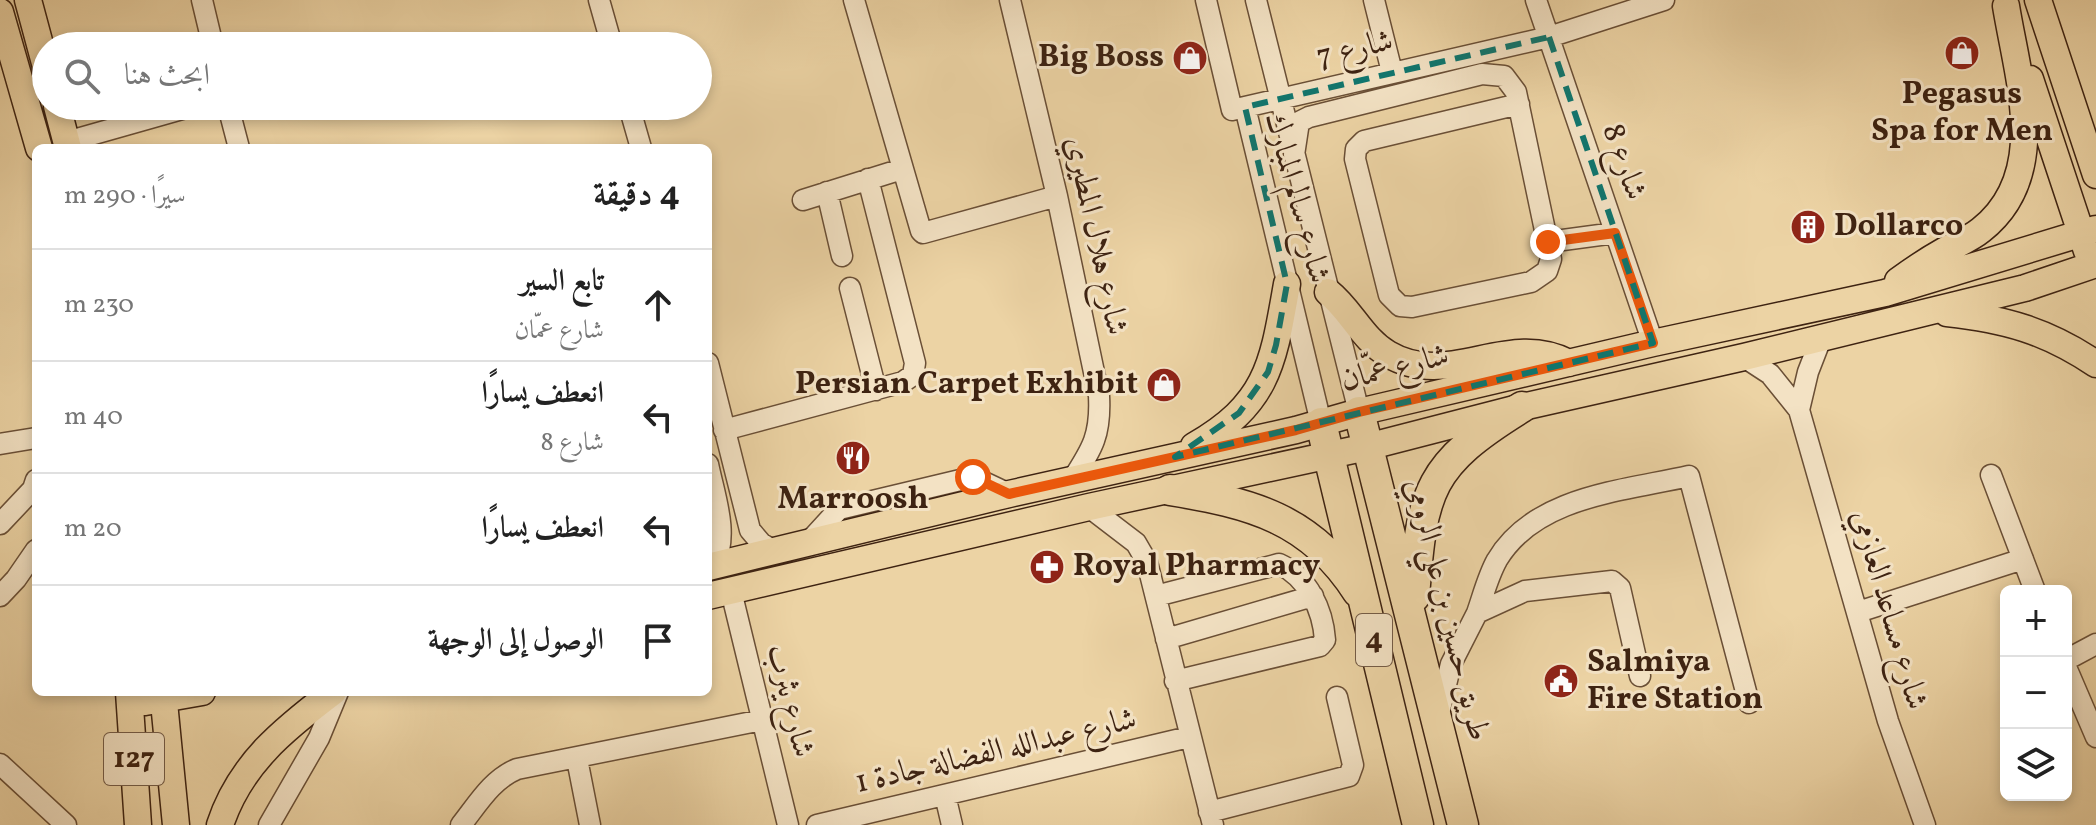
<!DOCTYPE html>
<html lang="ar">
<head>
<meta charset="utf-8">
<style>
  body { margin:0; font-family:Vollkorn,Amiri,serif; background:#f6f6f6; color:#222; direction:rtl }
  .controls { position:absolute; right:24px; bottom:24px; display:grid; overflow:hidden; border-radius:12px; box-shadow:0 4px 12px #0003 }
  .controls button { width:72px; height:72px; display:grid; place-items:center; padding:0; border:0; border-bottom:2px solid #e0e0e0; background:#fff; color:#222; font:40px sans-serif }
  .stop { position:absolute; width:24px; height:24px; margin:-18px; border:6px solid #ea580c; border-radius:50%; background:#fff }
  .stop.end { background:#ea580c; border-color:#fff; box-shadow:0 2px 8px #0008 }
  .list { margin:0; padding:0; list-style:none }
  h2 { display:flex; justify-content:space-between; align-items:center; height:104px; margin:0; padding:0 32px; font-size:34px }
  h2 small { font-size:26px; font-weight:400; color:#767676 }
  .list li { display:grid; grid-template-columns:52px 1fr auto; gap:24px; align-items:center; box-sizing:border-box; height:112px; padding:0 32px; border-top:2px solid #e0e0e0 }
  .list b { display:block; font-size:30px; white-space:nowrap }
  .list p { margin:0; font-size:26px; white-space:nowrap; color:#767676 }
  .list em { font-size:26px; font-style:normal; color:#767676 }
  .icon { flex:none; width:44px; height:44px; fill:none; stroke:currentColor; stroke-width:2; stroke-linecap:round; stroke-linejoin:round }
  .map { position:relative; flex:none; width:2096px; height:825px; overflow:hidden; direction:ltr }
  .search { position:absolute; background:#fff; box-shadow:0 4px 12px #0003; left:32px; top:32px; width:680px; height:88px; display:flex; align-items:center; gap:20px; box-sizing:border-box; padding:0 28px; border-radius:44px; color:#767676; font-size:30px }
  .panel { position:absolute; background:#fff; box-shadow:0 4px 12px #0003; left:32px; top:144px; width:680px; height:552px; border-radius:12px; direction:rtl }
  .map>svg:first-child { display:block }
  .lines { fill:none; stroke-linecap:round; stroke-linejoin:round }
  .minor-casing { stroke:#6a4f36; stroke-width:23 }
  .major-casing { stroke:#3e2312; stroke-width:29 }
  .highway-casing { stroke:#3e2312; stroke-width:33 }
  .minor { stroke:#f3e2c4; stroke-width:20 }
  .major { stroke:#ecd3a4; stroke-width:26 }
  .highway { stroke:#ecd3a4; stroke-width:30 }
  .route { stroke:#ea580c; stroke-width:10 }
  .marked { fill:none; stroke:#0f766e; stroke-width:6; stroke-dasharray:16 10; stroke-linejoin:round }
  .labels { text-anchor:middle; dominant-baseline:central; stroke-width:6; stroke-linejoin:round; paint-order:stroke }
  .shield { fill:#f3e2c4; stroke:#745c47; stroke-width:2 }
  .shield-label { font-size:30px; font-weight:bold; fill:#3e2312 }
  .street-label { font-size:32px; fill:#3e2312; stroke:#f3e2c4 }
  .poi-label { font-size:32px; font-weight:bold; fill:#3e2312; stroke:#f3e2c4; text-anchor:start }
</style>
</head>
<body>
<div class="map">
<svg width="2096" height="825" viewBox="0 0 2096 825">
  <rect width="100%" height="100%" fill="#ecd3a4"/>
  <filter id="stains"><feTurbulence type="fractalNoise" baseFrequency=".0025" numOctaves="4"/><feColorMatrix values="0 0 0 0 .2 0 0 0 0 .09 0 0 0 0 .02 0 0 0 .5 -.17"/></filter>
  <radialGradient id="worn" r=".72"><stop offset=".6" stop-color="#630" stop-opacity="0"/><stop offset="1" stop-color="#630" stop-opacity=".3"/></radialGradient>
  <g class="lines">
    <defs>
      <path id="minor" d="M202,0L213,46
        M599,0L612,46
        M854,0L921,231L923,233L1057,196
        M1010,0L1057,196L1099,396C1101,434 1093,448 1072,480
        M1206,0L1232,110L1549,37L1664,0
        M1256,0L1359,412
        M1374,0L1392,72
        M1536,0L1653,343
        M228,106L239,148
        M629,106L641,148
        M1245,107L1321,423
        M66,142L193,106
        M1294,155L1299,122L1309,117L1482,74L1504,76L1516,92L1551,259L1547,271L1531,282L1412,307L1400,306L1389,295L1355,159L1356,149L1364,141L1519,104
        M827,192L842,256
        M803,200L902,169
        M1548,242L1615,233
        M850,288L876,390
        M1744,357L1770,374L1799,410L1888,721L1925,825
        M708,363L750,530L761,543L776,552
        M1799,410L1808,372L1822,336
        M724,430L903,382L913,375L915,363L868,179
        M0,444L36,438
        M708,464C715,498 729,533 714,566
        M1991,475L2035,591
        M1089,507L1136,543L1147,562L1213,825
        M0,524L33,489L36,480
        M806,545L839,509L973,477L1009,494
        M731,591L788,825
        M0,596L16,579L36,550
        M1156,596L1279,564C1308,577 1323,610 1325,640L1320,646L1175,681
        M1858,612L2023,559
        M1477,613C1483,596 1488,576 1497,560C1535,496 1623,491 1689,476L1749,703
        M1166,639L1313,596
        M2066,660L2096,644
        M2066,667L2096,737
        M1439,713L1451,664L1477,613L1525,591L1612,581L1620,588L1640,676
        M577,759L590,825
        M0,764L66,825
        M945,795L952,825
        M1209,812L1349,776L1353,765L1337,697
        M269,825L319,738L338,692
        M461,825C477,805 492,779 517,769L762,720
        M817,825L1189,737"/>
      <path id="major" d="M28,0L46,67
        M2038,0L2096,175
        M0,12L39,148
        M2030,79L2087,251
        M57,106L68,148
        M1898,281C1913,270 1928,260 1944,251C1957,244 1970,239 1981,230C2051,175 2018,80 2006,6
        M1328,292C1351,310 1362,339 1388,354C1449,390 1507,330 1569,363
        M1947,313C2005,319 2047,331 2096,364
        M1194,446C1269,403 1273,363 1287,284
        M708,567L1009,494L1296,430L1359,412L1653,343L1885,293L2096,229
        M708,596L1089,507L1367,447L1522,407L1744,357L2025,288L2096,264
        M129,692L138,825
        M163,692L176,825
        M145,702L202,692
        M220,825C240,764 284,729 333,692"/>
      <path id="highway" d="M1359,412L1463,825
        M1321,423L1418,825
        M1170,490C1250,503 1311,518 1358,592
        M1414,597C1422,489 1428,465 1522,407"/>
    </defs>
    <!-- minor casing -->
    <use href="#minor" class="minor-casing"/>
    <!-- major casing -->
    <use href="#major" class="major-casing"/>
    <!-- highway casing -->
    <use href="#highway" class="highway-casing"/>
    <!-- minor -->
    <use href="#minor" class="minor"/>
    <!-- major -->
    <use href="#major" class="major"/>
    <!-- highway -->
    <use href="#highway" class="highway"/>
  </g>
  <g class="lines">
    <!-- route -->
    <path class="route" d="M973,477L1009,494L1296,430L1359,412L1653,343L1615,233L1548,242"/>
  </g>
  <!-- marked area -->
  <path class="marked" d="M1549,37L1653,343L1175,457L1239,413L1268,372L1276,345L1287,284L1245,107Z"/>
  <!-- icons -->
  <defs>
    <symbol id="shop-disc" viewBox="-11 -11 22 22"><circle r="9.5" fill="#8f2418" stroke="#f3e2c4"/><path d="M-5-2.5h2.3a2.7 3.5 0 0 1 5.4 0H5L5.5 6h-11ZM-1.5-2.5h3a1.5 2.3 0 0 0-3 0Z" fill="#fff"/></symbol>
    <symbol id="building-disc" viewBox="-11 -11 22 22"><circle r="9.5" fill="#8f2418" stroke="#f3e2c4"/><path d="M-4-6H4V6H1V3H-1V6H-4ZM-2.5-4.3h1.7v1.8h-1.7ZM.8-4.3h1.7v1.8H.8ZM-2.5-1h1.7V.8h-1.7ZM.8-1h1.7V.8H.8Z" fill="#fff"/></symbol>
    <symbol id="restaurant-disc" viewBox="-11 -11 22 22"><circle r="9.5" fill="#8f2418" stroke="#f3e2c4"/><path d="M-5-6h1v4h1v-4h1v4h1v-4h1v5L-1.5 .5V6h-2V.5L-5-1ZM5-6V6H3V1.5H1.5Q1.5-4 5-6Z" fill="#fff"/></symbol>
    <symbol id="pharmacy-disc" viewBox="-11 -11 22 22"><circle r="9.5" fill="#8f2418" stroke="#f3e2c4"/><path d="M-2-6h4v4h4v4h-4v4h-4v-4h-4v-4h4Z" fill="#fff"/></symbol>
    <symbol id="civic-disc" viewBox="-11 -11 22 22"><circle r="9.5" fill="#8f2418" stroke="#f3e2c4"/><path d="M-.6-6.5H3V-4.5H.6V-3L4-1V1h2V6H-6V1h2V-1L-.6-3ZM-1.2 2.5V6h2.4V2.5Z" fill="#fff"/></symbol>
  </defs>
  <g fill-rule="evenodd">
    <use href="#shop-disc" x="1942" y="33" width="40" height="40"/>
    <use href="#shop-disc" x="1170" y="38" width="40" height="40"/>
    <use href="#building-disc" x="1788" y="207" width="40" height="40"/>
    <use href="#shop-disc" x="1144" y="365" width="40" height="40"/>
    <use href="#restaurant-disc" x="833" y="438" width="40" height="40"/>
    <use href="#pharmacy-disc" x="1027" y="547" width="40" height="40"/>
    <use href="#civic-disc" x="1541" y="661" width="40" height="40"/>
  </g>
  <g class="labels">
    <!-- shield labels -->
    <g class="shield">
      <rect x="1356" y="614" width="36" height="52" rx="6"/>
      <rect x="104" y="733" width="60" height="52" rx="6"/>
    </g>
    <g class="shield-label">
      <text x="1374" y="640">4</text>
      <text x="134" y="759">127</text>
    </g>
    <!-- street labels -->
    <g class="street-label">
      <text transform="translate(1355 50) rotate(-13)">شارع 7</text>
      <text transform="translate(1623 162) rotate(71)">شارع 8</text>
      <text transform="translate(1296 198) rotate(75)">شارع سالم المبارك</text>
      <text transform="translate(1095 236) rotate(78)">شارع هلال المطيري</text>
      <text transform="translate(1395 369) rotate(-14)">شارع عمّان</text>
      <text transform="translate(1446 610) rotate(76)">طريق حسين بن علي الرومي</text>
      <text transform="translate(1888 610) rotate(74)">شارع مساعد العازمي</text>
      <text transform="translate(789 701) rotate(76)">شارع يثرب</text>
      <text transform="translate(996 752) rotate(-13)">شارع عبدالله الفضالة جادة 1</text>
    </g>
    <!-- poi labels -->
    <g class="poi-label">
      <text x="1164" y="58" text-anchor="end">Big Boss</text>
      <text x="1962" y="95" text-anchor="middle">Pegasus<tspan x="1962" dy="37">Spa for Men</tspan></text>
      <text x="1834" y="227">Dollarco</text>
      <text x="1138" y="385" text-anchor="end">Persian Carpet Exhibit</text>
      <text x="853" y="500" text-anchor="middle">Marroosh</text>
      <text x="1073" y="567">Royal Pharmacy</text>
      <text x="1587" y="663">Salmiya<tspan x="1587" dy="37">Fire Station</tspan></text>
    </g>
  </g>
  <rect width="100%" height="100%" filter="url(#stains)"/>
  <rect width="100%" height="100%" fill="url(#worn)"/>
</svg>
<div class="controls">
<button>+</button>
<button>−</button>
<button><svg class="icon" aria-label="layers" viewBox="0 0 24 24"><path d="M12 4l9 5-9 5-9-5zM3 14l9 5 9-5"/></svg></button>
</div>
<div class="stop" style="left:973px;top:477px"></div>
<div class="stop end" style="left:1548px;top:242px"></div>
<div class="search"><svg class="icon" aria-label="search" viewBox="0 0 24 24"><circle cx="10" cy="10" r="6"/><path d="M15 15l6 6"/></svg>ابحث هنا</div>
<section class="panel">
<h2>4 دقيقة<small>سيرًا · 290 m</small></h2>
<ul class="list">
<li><svg class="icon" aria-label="ahead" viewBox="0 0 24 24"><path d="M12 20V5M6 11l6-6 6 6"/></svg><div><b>تابع السير</b><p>شارع عمّان</p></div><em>230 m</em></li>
<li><svg class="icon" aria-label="left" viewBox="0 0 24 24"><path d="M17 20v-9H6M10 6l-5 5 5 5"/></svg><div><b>انعطف يسارًا</b><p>شارع 8</p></div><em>40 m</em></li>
<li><svg class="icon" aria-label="left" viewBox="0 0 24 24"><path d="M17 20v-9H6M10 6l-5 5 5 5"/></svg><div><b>انعطف يسارًا</b></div><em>20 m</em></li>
<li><svg class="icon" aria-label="arrive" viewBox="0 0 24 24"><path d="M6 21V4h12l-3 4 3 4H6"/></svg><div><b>الوصول إلى الوجهة</b></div></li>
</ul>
</section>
</div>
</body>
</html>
